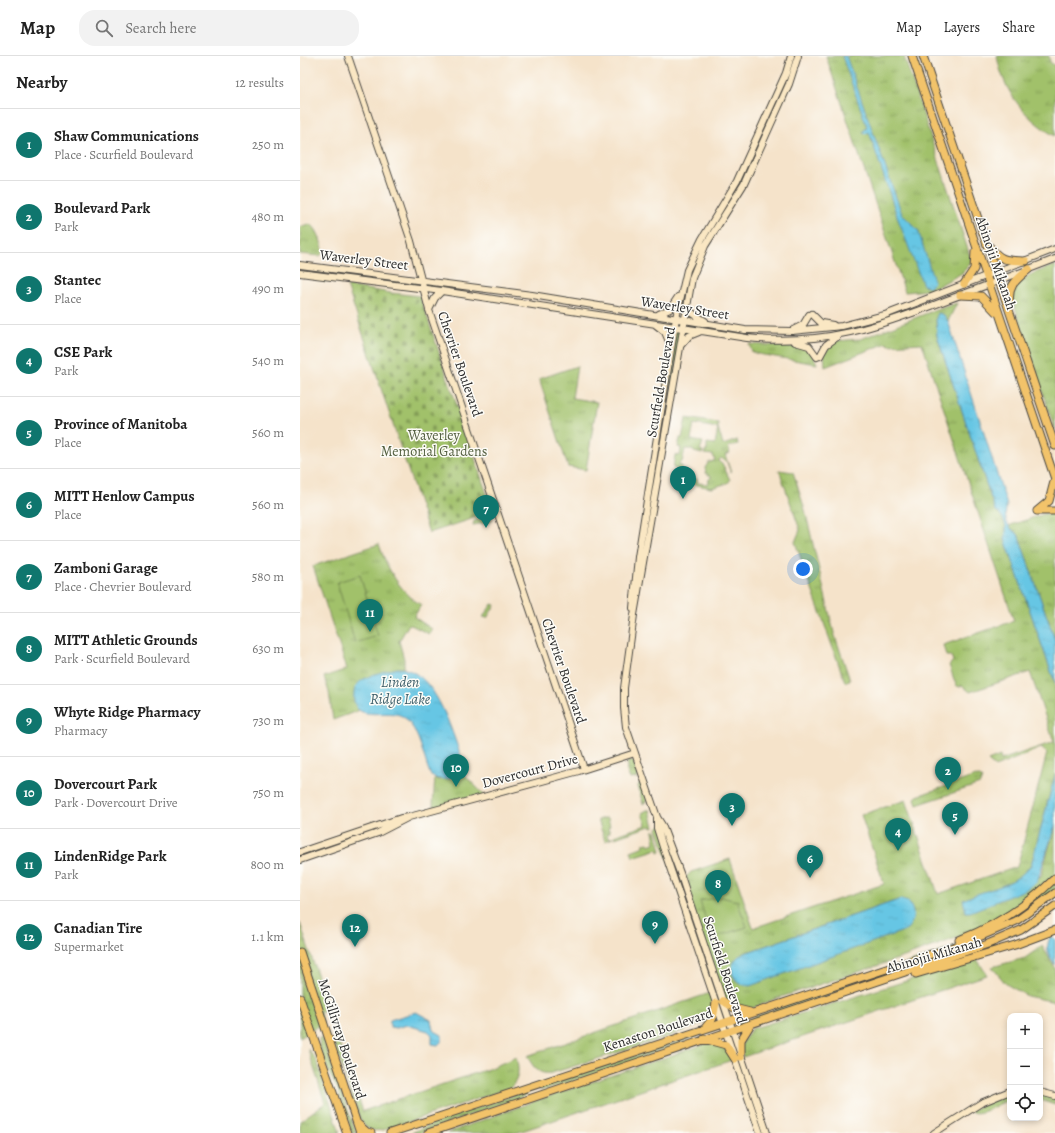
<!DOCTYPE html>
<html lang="en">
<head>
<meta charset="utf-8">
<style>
  body { margin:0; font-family:Alegreya,serif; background:#f2f2f2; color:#222 }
  .controls { position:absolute; right:12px; bottom:12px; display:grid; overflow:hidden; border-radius:8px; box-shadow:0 2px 6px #0003 }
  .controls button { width:36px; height:36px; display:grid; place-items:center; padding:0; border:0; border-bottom:1px solid #e0e0e0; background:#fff; color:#222; font:20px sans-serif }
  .you { position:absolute; left:503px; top:513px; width:14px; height:14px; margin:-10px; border:3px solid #fff; border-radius:50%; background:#1a73e8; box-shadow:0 0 0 6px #1a73e833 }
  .badge { display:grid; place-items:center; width:26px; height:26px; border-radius:50%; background:#0f766e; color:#fff; font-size:13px; font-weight:700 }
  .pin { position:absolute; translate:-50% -33px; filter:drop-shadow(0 1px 2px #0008) }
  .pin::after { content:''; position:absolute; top:21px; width:14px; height:12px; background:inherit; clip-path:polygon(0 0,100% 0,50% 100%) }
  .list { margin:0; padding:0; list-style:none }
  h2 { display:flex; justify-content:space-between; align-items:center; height:52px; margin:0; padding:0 16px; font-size:17px }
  h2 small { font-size:13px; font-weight:400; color:#767676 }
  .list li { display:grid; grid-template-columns:26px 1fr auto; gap:12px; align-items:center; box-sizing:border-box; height:72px; padding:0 16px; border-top:1px solid #e0e0e0 }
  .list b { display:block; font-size:15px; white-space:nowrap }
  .list p { margin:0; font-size:13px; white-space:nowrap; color:#767676 }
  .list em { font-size:13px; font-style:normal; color:#767676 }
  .icon { flex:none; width:22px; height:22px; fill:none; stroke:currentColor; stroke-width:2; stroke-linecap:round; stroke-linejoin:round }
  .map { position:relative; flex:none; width:755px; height:1077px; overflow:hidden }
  header { display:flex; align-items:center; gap:24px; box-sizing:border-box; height:56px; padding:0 20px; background:#fff; border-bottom:1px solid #e0e0e0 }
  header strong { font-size:19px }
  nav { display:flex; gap:22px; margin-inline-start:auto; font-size:14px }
  .search { width:280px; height:36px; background:#f2f2f2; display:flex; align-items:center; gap:10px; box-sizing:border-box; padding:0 14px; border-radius:16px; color:#767676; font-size:15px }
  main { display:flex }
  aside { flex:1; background:#fff }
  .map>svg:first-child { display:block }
  .grass { fill:url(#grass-tufts); stroke:#66764a; fill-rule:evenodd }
  .cemetery { fill:url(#cemetery-stones); stroke:#66764a }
  .pitch { fill:#a1c16a; stroke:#66764a }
  .water { fill:url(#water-ripples); stroke:#487888 }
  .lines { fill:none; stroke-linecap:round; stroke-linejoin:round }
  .secondary-casing { stroke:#494743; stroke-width:8 }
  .primary-casing { stroke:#494743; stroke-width:9 }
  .secondary { stroke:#fae7c3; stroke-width:6 }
  .primary { stroke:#f2c36a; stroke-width:7 }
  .labels { text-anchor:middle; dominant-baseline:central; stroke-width:3; stroke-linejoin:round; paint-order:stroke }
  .street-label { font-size:14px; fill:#2b2b2b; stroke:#fdfcf7 }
  .park-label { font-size:14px; fill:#546041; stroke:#fdfcf7 }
  .water-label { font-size:15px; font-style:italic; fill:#40616c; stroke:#fdfcf7 }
</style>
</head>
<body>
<header>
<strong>Map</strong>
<div class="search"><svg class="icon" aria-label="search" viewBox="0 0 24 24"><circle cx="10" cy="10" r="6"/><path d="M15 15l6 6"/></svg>Search here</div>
<nav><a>Map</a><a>Layers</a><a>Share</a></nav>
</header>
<main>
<aside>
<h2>Nearby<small>12 results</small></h2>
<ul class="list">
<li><span class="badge">1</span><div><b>Shaw Communications</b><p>Place · Scurfield Boulevard</p></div><em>250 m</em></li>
<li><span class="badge">2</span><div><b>Boulevard Park</b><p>Park</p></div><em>480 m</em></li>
<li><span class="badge">3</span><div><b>Stantec</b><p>Place</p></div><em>490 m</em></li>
<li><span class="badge">4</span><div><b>CSE Park</b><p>Park</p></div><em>540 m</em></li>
<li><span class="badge">5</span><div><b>Province of Manitoba</b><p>Place</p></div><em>560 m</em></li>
<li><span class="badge">6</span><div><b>MITT Henlow Campus</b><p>Place</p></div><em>560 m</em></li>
<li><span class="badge">7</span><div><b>Zamboni Garage</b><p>Place · Chevrier Boulevard</p></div><em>580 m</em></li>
<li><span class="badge">8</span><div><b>MITT Athletic Grounds</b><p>Park · Scurfield Boulevard</p></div><em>630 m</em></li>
<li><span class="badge">9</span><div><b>Whyte Ridge Pharmacy</b><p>Pharmacy</p></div><em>730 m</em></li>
<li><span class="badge">10</span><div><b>Dovercourt Park</b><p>Park · Dovercourt Drive</p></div><em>750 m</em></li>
<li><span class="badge">11</span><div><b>LindenRidge Park</b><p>Park</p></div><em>800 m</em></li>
<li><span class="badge">12</span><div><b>Canadian Tire</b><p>Supermarket</p></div><em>1.1 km</em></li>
</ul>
</aside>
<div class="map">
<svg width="755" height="1077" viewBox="0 0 755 1077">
  <defs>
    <pattern id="grass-tufts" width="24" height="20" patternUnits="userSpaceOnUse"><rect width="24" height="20" fill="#a1c16a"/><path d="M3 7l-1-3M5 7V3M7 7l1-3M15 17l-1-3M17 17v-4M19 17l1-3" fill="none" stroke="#839d57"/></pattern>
    <pattern id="cemetery-stones" width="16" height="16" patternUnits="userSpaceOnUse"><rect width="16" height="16" fill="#a1c16a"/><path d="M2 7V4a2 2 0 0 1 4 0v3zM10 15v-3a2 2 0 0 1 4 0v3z" fill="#839d57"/></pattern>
    <pattern id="water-ripples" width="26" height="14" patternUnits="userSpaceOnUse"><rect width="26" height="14" fill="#66c6e4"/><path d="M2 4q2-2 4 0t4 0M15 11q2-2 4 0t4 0" fill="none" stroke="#59aac4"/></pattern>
  </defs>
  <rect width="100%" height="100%" fill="#fdfcf7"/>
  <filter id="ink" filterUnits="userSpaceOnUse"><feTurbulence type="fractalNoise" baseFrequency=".025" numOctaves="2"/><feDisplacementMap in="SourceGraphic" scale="8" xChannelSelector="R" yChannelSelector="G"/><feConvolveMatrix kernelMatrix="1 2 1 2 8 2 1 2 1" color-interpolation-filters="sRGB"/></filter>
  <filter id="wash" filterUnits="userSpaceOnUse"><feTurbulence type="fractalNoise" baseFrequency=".012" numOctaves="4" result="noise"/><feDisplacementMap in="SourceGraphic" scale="16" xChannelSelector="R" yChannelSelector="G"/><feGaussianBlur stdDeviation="0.9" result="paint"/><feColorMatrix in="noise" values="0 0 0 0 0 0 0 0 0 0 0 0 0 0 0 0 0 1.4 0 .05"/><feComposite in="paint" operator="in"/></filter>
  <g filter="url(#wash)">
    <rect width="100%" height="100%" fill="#f5e3ca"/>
    <!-- grass -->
    <path class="grass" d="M526,0H604L672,206L662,217L631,234L605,236Z
      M697,0H749L750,6L755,10V80C725,63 703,35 697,0Z
      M8,168C18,170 20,184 23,193V197L20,200L0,198V171Z
      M755,209V374L712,243C715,220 736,217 755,209Z
      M657,247L648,265L644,259L636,262L637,280L695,454C705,462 708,470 705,483L755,627V719L731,809L721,821L689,836L664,844L741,820L755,770V819L709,857L670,877L604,901L475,943L450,953L428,951L399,874L393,876L357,772L362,769L386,832L389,830L386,821L391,816L430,803L453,872L584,828L561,759L606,744L638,838L717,811L747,697L741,692L695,711L688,705L700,700L701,704L754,686L730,616L670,636L662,629L659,631L656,629L649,609L653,605L651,600H646L643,589L714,565L622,287L589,289L587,287L525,311L524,297L535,285L561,283L630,256ZM601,843L606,874L444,929C437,926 433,923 431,915L442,898Z
      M374,271L383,272L333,547Z
      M449,288L502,291L511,294L517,308L458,298L452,296Z
      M277,310L272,342L297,346L286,414L268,411L239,323Z
      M386,362L418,367V372L423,389L437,384L438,388L428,391L430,397L425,399L431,417L427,406L421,402L418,405L423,409L430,424L428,427L411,432L373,424H375L377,413L373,412L375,399L380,400L381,392L378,391L380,382H382ZM394,368L418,372L415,388L407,387V395H405L404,398L413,399L415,404L408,407L405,412L406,417L412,421L409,423L408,428L398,427L397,423L383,421L381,418L382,410L379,409V407L382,406L385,393H392L394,396L402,398L403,395L400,394L403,386L391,384Z
      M479,414L493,416L505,454L534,577L550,624L545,626L495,486L500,474Z
      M744,458H755V584L718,478L708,470Z
      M79,488C86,511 100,536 121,549L114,561L132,573L129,578L109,568L99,585L104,603V612H97L58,651L60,654L33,664L29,636L24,621L47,613L13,510Z
      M192,548L195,549L187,562L183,561Z
      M333,704L339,719L337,722L330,723L326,713L328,712L327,706Z
      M160,714L185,740L135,754L133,748L135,722L139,724L158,718Z
      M676,720L682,722L680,728L617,749L615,742L617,740Z
      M340,726L343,728L348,744L343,748L338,730Z
      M347,754H350L354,771L350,770L315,782L314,780L346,769L342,757Z
      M305,762H308L310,770L308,771L310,777L307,778L308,782H313L305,785L298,764Z
      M353,775H356L361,795L359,796L358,793L333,801L331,795L344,790L343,788L348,787L349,789L355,787Z
      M755,825V834L723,860L680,878Z
      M0,867L30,956L28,958L19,954L23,967L0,982Z
      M666,887L670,892L436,970V968L493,946Z
      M742,890L755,912V946L727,940L706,928L692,911L725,902Z
      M677,903L687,919L443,1001L441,990L451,973Z
      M410,937L414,949L408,965L367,981L252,1017C238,1019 234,1012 227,1000Z
      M418,972L333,1005L248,1033L240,1034V1031Z
      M35,976L63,1055L191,1012L216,1001C219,1012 220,1023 210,1032L83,1074C72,1076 65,1073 60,1063L34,987Z
      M19,982H22L24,986L56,1077H52C48,1064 44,1051 39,1038C32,1022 19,1001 19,982Z
      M408,987L423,989L432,1004L216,1077H147L238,1044Z
      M8,993L16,1003L40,1077H0V1065L25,1047Z
      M227,1035L228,1037L223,1040L119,1077H111L144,1063Z
      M710,1035V1044C699,1046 680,1062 670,1055Z
      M740,1036L755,1040V1049L740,1044Z"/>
    <!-- cemetery -->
    <path class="cemetery" d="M47,230L91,237L120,240L193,456L129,477Z"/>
    <!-- pitch -->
    <path class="pitch" d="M190,460L192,463L190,466L173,469L174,465Z
      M60,519L78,580L55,587L37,526Z
      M421,841L437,845L447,871L415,881L411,880L400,845Z"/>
    <!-- water -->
    <path class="water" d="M542,0H546L602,158L618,174L634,225L631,231L623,229L598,163L569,76L565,78L563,76L567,71Z
      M638,257L644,259L648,265L707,449C703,461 707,472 718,478L755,584V627L705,483C708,471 705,461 695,454L637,280L636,262Z
      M97,612C135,612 151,674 162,703C163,721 146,728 131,720C123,702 120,675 105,662C90,649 50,672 54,636C56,620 84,616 97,612Z
      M755,719V770L737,826L725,834L670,856H666L663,844C689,831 711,833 731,809Z
      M601,843L608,845C615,856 616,864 606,874L450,930C431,929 425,908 442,898Z
      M751,879L755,884V909C747,897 745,892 751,879Z
      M116,956L131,964L133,974L142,979V985L138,989L132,988V979L128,975L107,969L96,972L90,971V964Z"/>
  </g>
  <g filter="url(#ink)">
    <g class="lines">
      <defs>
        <path id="secondary" d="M48,0L111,185L129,254L284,713
          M0,209L232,239L445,274L492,275L542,270L585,259L755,193
          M0,217L142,235L447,282C524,290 578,271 647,244C683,231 719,217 755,203
          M387,250L389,255L405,265
          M129,254L135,242L142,235
          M359,258L370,253L378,241
          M512,258L521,267L533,269
          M356,269L365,276L370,288
          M493,274L503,269L509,259
          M495,286L509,290L517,301
          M381,289L389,280L399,276
          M520,300L526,289L537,281
          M333,552L338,501L367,318L376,262L387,214L402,183L437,125L486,17L491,0
          M357,762V772L363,791L460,1077
          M0,796L101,762L109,761L279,715L335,697
          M0,804L78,777L109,761
          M740,1036L755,1040
          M467,1077L380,817L362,769L357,761L326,671L324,652V632L334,559L392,222L405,190L444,128L489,28L498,0
          M634,1077L681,1047L710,1035"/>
        <path id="primary" d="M612,0L755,423
          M623,0L755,390
          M689,190C702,206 706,204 726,205
          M664,228L674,213L675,196
          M660,239L681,240L696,256
          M710,248C707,230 716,224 729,213
          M737,455L749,445L755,422
          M737,455H755
          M659,884C695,870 727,850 755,822
          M0,896L60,1077
          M616,918L715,889L755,874
          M0,942L47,1077
          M423,945L434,952L450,956
          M405,972L413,962L416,947
          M404,983L426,989L435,1003
          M441,1001V984L451,968
          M57,1067L67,1076L71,1077
          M90,1077L665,887L716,865L755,837
          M128,1077L688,888L721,874L755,850"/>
      </defs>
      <!-- secondary casing -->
      <use href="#secondary" class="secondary-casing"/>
      <!-- primary casing -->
      <use href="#primary" class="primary-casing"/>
      <!-- secondary -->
      <use href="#secondary" class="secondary"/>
      <!-- primary -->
      <use href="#primary" class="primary"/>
    </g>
  </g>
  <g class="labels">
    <!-- street labels -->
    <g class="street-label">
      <text transform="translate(64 204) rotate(7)">Waverley Street</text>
      <text transform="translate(696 207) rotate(71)">Abinojii Mikanah</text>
      <text transform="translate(385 252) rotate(9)">Waverley Street</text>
      <text transform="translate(160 308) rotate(71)">Chevrier Boulevard</text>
      <text transform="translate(361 326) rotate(-80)">Scurfield Boulevard</text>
      <text transform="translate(264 615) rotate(71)">Chevrier Boulevard</text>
      <text transform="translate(230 715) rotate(-15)">Dovercourt Drive</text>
      <text transform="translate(634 899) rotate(-16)">Abinojii Mikanah</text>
      <text transform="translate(425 914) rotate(72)">Scurfield Boulevard</text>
      <text transform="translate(358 974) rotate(-18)">Kenaston Boulevard</text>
      <text transform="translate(42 983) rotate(72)">McGillivray Boulevard</text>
    </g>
    <!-- park labels -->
    <g class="park-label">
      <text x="134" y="379">Waverley<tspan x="134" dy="16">Memorial Gardens</tspan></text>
    </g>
    <!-- water labels -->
    <g class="water-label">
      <text x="100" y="626">Linden<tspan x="100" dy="17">Ridge Lake</tspan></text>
    </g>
  </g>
</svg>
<div class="controls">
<button>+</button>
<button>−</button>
<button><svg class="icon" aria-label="locate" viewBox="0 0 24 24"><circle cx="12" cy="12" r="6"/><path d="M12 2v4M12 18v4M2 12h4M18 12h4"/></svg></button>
</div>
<div class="you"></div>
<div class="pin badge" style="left:383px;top:443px">1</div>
<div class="pin badge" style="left:648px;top:734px">2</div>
<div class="pin badge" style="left:432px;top:770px">3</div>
<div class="pin badge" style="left:598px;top:795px">4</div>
<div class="pin badge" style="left:655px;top:779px">5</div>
<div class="pin badge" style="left:510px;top:822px">6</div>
<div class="pin badge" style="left:186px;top:472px">7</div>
<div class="pin badge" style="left:418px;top:847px">8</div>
<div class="pin badge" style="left:355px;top:888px">9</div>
<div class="pin badge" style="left:156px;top:731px">10</div>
<div class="pin badge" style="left:70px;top:576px">11</div>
<div class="pin badge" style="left:55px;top:891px">12</div>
</div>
</main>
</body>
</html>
